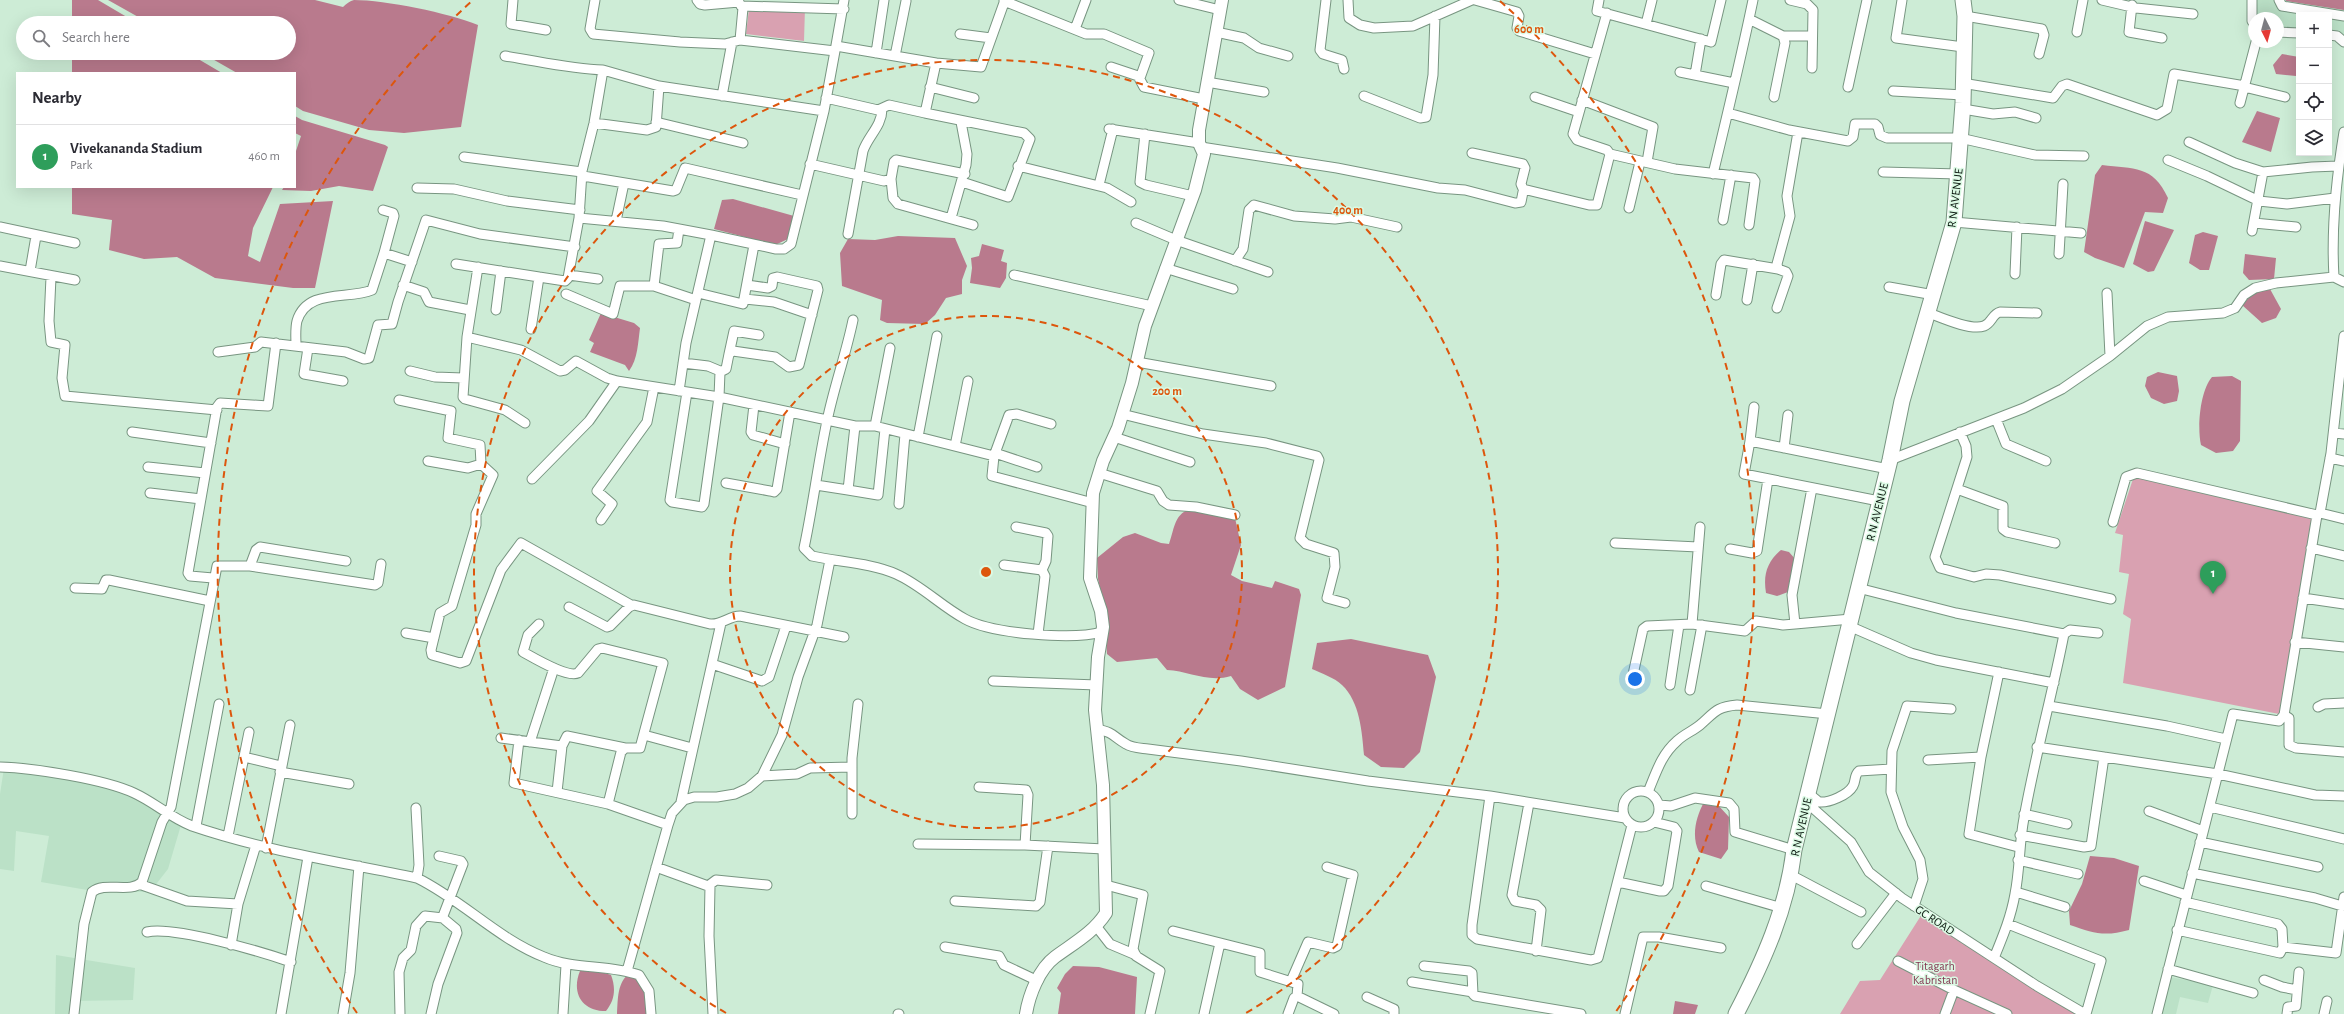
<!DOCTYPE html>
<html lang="en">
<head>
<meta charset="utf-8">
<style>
  body { margin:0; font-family:"Alegreya Sans",sans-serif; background:#f2f2f3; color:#2b2b33 }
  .controls { position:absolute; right:12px; top:12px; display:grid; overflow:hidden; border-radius:0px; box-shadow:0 4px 16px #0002 }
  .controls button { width:36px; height:36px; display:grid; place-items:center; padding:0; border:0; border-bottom:1px solid #e1e1e2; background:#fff; color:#2b2b33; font:20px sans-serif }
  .compass { position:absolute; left:2248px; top:12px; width:36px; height:36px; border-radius:50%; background:#fff; box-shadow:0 4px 16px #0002; rotate:174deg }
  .you { position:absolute; left:1635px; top:679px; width:14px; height:14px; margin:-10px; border:3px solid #fff; border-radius:50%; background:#1a73e8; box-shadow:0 0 0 6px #1a73e833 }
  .badge { display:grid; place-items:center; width:26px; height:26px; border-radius:50%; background:#ae225f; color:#fff; font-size:13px; font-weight:700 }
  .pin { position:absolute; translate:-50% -33px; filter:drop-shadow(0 1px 2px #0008) }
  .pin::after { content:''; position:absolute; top:21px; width:14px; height:12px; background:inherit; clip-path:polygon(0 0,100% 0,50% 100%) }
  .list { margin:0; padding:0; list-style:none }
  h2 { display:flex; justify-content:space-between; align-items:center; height:52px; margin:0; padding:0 16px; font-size:17px }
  h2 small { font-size:13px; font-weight:400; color:#7c7c81 }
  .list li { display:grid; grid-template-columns:26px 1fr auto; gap:12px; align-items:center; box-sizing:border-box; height:64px; padding:0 16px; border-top:1px solid #e1e1e2 }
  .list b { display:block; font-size:15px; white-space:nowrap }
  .list p { margin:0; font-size:13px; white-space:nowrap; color:#7c7c81 }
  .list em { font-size:13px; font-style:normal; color:#7c7c81 }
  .icon { flex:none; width:22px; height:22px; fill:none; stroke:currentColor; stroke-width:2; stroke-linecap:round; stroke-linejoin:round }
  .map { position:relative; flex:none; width:2344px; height:1014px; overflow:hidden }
  .search { position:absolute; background:#fff; box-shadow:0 4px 16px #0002; left:16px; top:16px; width:280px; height:44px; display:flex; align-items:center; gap:10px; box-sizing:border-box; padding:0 14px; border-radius:22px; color:#7c7c81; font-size:15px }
  .panel { position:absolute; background:#fff; box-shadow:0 4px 16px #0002; left:16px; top:72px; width:280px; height:116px; border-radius:0px }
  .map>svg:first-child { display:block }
  .built { fill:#bbe1c7 }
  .green { fill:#d9a1b1 }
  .water { fill:#b97a8d }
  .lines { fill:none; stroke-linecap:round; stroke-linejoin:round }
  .minor-casing { stroke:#789581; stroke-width:11 }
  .tertiary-casing { stroke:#789581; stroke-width:14 }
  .primary-casing { stroke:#789581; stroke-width:17 }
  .minor { stroke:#fff; stroke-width:9 }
  .tertiary { stroke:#fff; stroke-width:12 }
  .primary { stroke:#fff; stroke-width:15 }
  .ring { fill:none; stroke:#dd560c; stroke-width:2; stroke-dasharray:7 5 }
  .labels { text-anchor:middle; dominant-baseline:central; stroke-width:3; stroke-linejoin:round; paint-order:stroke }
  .street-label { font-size:12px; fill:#0a150e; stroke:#daf9e3 }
  .park-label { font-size:12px; fill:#833551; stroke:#daf9e3 }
  .centre { fill:#dd560c; stroke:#daf9e3; stroke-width:2 }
  .ring-label { font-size:12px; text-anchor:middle; font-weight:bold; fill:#dd560c; stroke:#daf9e3; stroke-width:3; stroke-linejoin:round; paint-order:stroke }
</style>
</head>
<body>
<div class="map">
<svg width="2344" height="1014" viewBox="0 0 2344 1014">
  <rect width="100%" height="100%" fill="#cdecd6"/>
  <!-- built -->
  <path class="built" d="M2255,0H2344V37L2329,33V15H2299V30L2278,28V18H2255Z
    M4,768L77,780L129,792L181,825L168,869L150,892L93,891L41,882L49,836L16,831L14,871L0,869V794Z
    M56,955L135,968L133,1000L73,1001L71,1014H55Z
    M2170,977L2213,985L2208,1003L2180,997L2176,1014H2161Z"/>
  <!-- green -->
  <path class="green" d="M805,8L804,41L746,34L749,9Z
    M2134,476L2315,517L2279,714L2123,683L2131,619L2123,614L2129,574L2119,572L2123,535L2115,533Z
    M1922,914L2080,1014H1840L1860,981L1880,980Z"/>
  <!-- water -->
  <path class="water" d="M72,0H98L137,23H72Z
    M108,0H315L343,7C346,4 350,1 354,0C385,0 449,13 478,25L461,127L404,133L369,130L303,111L295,106V73H237L202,53H289V23H149Z
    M2286,0H2344V10L2286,1Z
    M72,53H188L222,73H72Z
    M2282,54L2299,57V72L2296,76L2276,74L2273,65Z
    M2257,111L2280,118L2271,152L2242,142Z
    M295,116L302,120L385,145L388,147L373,191L339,186L311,191L282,190L284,187H295V154L301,136L295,133Z
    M2102,165C2134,169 2153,165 2168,198L2163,213L2145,212L2124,268L2095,258L2084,252L2095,175Z
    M72,187H273L253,228L248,256L260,262L280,204L333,201L315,288H293L215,278L177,257L144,259L109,250L112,220L72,214Z
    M733,199L794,216L788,239L775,245L714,229L722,200Z
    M2145,221L2174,230L2154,271L2148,272L2133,264Z
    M2203,232L2218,236L2209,270H2200L2189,263L2195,235Z
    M898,236L955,238L967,266L962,280V294L946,298L935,315L925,324L887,323L880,320L882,300L842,286L840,253L848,239L875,240Z
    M982,244L1004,250L1001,261L1007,263L1006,278L1000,288L970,283L972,268L971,258L979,256Z
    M2245,254L2276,258L2274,279L2249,280L2243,273Z
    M2270,289L2281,309L2276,318L2262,323L2242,305L2255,291Z
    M601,313L634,323L640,328C638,342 638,359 629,371L625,365L590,352L594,343L589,340Z
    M2158,372L2177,376L2179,391L2177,401L2164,404L2151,398L2145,386L2147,377Z
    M2232,376L2241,381L2240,441L2233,451L2216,453L2201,445C2197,427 2200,391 2212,377Z
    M1193,508L1235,518L1241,545L1231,575L1242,581L1272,588L1275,581L1299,589L1301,595L1285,687L1258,700L1240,689L1231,676C1208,683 1189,671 1167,670L1157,658L1117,662L1107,654L1105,631L1106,615L1098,579L1097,558L1123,537L1135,533L1161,543L1169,544C1175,527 1174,513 1193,508Z
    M1781,550L1789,552L1796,560L1788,592L1777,596L1766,593C1763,575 1767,562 1781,550Z
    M1351,639L1428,655L1436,677L1420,752L1404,768L1381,767L1364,755C1362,732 1360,702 1342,685C1335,678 1321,673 1312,669L1317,643Z
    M1704,802L1717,804L1729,817L1728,849L1721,859L1699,852C1691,836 1696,817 1704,802Z
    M2090,856L2114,858L2139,866L2129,930C2104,937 2093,933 2070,925L2069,911L2082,884Z
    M1073,966L1099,967L1137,977L1135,1014H1058L1061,993L1057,988L1065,974Z
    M595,970L611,975C616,988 615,1000 606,1011C582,1011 571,993 580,971Z
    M630,973L642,978L650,1014H617C618,999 617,982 630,973Z
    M1675,1001L1698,1005L1695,1014H1673Z"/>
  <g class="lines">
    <defs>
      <path id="minor" d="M513,0L511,24L546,30
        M595,0L590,29L593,34L680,42L725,44L740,40L743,8L737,0
        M697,0L700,4L705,5L739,2
        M1179,0L1220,10
        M1326,0L1320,50L1323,54L1342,60L1344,69
        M1348,0L1349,18L1360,25L1374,28L1413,26L1472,0
        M1475,0L1517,12L1519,16L1517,28L1519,31L1595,54
        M1599,0L1597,11L1711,42L1721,0
        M1790,0L1807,4L1813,10L1812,68
        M1902,0L1896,38L1963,47
        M2102,0L2136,8L2193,14
        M2252,0V21L2254,24
        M2279,0L2282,6L2344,16
        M1004,1L1086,34H1104L1149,53L1140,78
        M2132,5L2129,32L2162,38
        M741,6L844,9
        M1965,16L2042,29L2044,35L2039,54
        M1749,19L1783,36L1785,43L1774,97
        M1646,24L1652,0
        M1075,29L1086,0
        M1216,32L1244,38L1259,48L1288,56
        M2077,32L2083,0
        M2278,32L2299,33
        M960,34L991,38
        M2329,35L2337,36L2344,42
        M1783,36H1812
        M836,46L936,63
        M835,51L844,0
        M876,53L884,0
        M505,56C538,61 570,69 603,70L594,123L582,171
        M895,56L906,1
        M1111,67L1138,76L1144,87L1204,99
        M603,70L659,86L824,111
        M1680,72L1734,83
        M1695,75L1701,39
        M1207,82L1264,92
        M1962,83L2053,98L2062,86L2067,84L2157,115L2167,109L2174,74L2245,86
        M930,87L974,98
        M1848,87L1867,0
        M2244,87L2285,97
        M1893,91L1963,95
        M722,96L732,42
        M1364,96L1420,118L1426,117L1433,75L1435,16
        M1535,97L1579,112
        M826,98L878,110L889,105L925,113
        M1582,100L1653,127L1647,162
        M2240,103L2256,42
        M1963,109L1993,114L2015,112L2036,118
        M1728,113L1789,130L1848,141L1853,137L1855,124H1875L1878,127L1880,135L1887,138H1960L2035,155L2084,156
        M656,122L743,143
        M594,123L647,130L656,127L659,86
        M1109,129L1199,143
        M2344,132C2336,180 2331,228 2334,277L2344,282
        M1145,134L1140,182L1146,185L1193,196
        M2189,142L2235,163L2263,172L2312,167L2338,166
        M1201,147L1337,168L1438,188L1465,190L1515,203L1521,202L1523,192L1527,190L1589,205H1597L1610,154L1607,150L1577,140L1573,134L1607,13
        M1472,153L1523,164L1525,168L1521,184L1524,191
        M1610,154L1675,169L1753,178L1755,181L1749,225
        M464,157L582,172L579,218L568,278L565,281L539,277
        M2168,160L2207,176L2259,201L2287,204L2335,198
        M810,164L884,181L891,179L894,162L896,160L965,174
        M1018,166L1107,188L1131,202
        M1883,172L1959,174
        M1713,174C1727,116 1741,58 1753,0
        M583,176L673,191L676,190L685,168L802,195
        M891,179L893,198L898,204L973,225
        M962,182L1008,197L1030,139L1024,133L925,113L936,63L981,67L1005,0
        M1099,185L1113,129
        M417,188L454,189L507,201L580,210
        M1629,208L1640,162
        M383,210L393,213L394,216L384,253
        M579,218L663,226L711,235L686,343L679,391
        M951,218L966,165L967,154L961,122
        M1723,220L1731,175
        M616,221L624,183
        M1954,222L2081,233
        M1136,223L1176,240L1268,272
        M2254,223L2296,227
        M0,227L75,243
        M2252,231L2263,172
        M848,234L863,151C868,136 882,126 882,109
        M711,235L776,249H784L791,244L824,111L835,51L740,40
        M2059,254L2063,184
        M1235,261L1243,249L1249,210L1254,205L1294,216L1335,219L1351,217L1397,227
        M456,264L539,277L531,329
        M0,266L75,280
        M478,267L467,337L463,397L465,399L505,410L525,423
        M1165,268L1233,289
        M30,271L36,236
        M2015,274L2017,227
        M569,275L598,279
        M1014,275L1152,306
        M51,277L49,321L51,342L65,345L62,378L65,396L217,410
        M403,285L424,292L429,302L470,310
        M654,286L696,300
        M1889,287L1934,295
        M698,293L743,304L754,245
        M2107,293L2110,356
        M566,294L613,314L620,286H654L659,244L677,243L679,229
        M1716,295L1721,264L1724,260L1778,269
        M745,299L774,302L812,315
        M1747,300L1753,264
        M1777,308L1788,276L1786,272L1778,269L1777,264L1790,216L1787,196L1798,132
        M496,310L501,271
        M1929,313C1942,318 1971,331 1984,326C1992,323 1992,314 2000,312L2037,313
        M853,320C846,354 834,387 827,421C818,463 813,506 804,548L812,556C839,562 871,563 896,574C921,585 941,606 965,619C992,634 1073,640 1102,632
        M467,337L521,350L560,371L565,370L576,361L607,378L617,381L719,397L855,426H875L994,456L992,476L1093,503
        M296,346C296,338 295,329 297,321C307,288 348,300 372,290L384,253L412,262
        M308,348L304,374L343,381
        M218,352L255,347L261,342L346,352L364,359L369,358L378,325L392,324L398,302L426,220L480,234L575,247
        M729,354L734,331L759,335
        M1137,362L1271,386
        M683,363L708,366L720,371
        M410,371L435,377L463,378
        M687,392L670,500L672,502L702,507L704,504L719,397L720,372L726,369L729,354L733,351L775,357L789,367L799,365L818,290L817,286L777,277L773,278L772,286L768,288L747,285
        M399,400L451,411L448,438L480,445L481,464L493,475L476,514V525L452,606L440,613L431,650L432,655L460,663L466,661L501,570L521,543L631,605
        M754,405L751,432L753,435L785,444
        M1754,407L1750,441L1888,469
        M1122,414L1203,434L1266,443L1317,456L1319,460L1300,538L1306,544L1334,553L1335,567L1327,598L1345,603
        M1996,419L2006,444L2046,461
        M855,426L848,490L878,495L885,429
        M875,426L890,348
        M132,432L211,443
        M1960,432L1966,446L1967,457L1935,557L1940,568L1974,577L1986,574L2000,575L2111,599
        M2334,433L2344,434
        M918,437L937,336
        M1114,437L1190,462
        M1750,441L1744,474L1879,501
        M955,446L968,381
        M1784,448L1788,415
        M995,453L1037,467
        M994,456L1009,415L1017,414L1051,424
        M2330,458L2344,461
        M1890,460L2024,408L2062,389L2110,356L2147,326L2168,317L2223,313L2235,308L2244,295L2255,288L2276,283L2334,277
        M428,461L468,468L481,464
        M148,467L205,473
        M1099,473L1157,491L1163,501L1169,505L1196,507L1235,515
        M532,479L589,421L617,381
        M726,483L770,491L774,492L777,489L790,412
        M816,485L848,490
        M1812,488L1792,595L1795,624L1851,619
        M1957,489L2003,506V529L2007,532L2055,543
        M150,493L201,499
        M899,504L905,434
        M2320,513L2344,519
        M601,520L612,504L597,491L647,422L654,387
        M2113,522L2126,477L2137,473L2317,515
        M1016,527L1046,533L1048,536L1046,561L1042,570
        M1615,543L1698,547
        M2311,548L2344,556
        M1730,549L1752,553L1757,551L1768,479
        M1004,565L1042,570L1045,576L1038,634
        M250,566L256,550L260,547L346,561
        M213,578L190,576L188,573L217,407L220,403L268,406L276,343
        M75,588L102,589L106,580H109L210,601
        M1858,588L1956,613L2064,634
        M2303,598L2344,604
        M569,607L607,627L610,626L629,607L634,605L710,624C722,625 729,616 740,616L844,637
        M539,624L528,635L523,652C534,658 567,678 578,673L598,649L602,648L663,663L640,748H625L621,752L608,804
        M1692,624L1700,527
        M1849,626L1911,653L1936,660L2054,683
        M406,633L434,638
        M2295,642L2344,647
        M712,664L762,681L769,677L786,626
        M1999,672L1981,757L1969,834L2018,847
        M1632,679L1643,629L1647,626L1692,624L1745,631L1756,621L1783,625L1795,624
        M993,681L1097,685
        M1670,685L1679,625
        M1690,690L1702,625
        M2049,706L2167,726L2226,739
        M2318,707L2324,704L2344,703
        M2284,715L2289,718V745L2296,748L2344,752
        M1097,729C1115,733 1112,736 1126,744C1132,748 1141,748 1148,749L1241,761L1368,781L1490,796L1625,818
        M644,735L692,748
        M501,738L562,746L567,736L625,748
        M519,740L514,783L608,804L668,825
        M530,742L554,668
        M2037,747L2218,774L2315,795L2344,796
        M244,757L281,766
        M1928,760L1981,757
        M0,767C33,768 104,779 134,793C154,802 171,818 192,826C265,851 342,862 417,878C462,900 498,939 544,957C574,970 608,964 639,975L649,991L651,1014
        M280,772L349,784
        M762,776L797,774L810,768L852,767
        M979,787L1026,790L1028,795L1025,845
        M1623 809a18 18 0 1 1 36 0a18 18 0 1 1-36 0Z
        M557,792L562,746
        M1648,792C1656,773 1661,755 1677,741C1684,734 1693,731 1700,725C1715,712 1716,707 1737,705L1828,714
        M1808,793L1819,802C1829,803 1848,795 1853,786C1856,781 1854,775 1859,771L1891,769
        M1490,796L1472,925V935L1477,939L1591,960L1598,958L1632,825
        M681,802L721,623
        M1806,802L1851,842L1869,872L1902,898L2037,986L2085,1014
        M1529,803L1512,895L1515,901L1536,905L1541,910L1536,951
        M1659,805L1671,806L1695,798L1729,803L1734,809L1735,832L1794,850
        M2210,807L2344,839
        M416,808L419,865L417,878
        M2149,811L2203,831
        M852,814V758L858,704
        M2024,814L2067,824
        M196,826L219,704
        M2020,835L2084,847L2091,846L2104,757
        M228,836L249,732
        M2200,842L2318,867
        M918,844L1025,845L1104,849
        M266,848L290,725
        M2018,860L2078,874
        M656,867L708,886L716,880L767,885
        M2192,873L2315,898L2342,906
        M1791,875L1861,912
        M2144,881L2186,895
        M1618,882L1660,891H1664L1668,886L1677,831L1674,827L1654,822
        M139,884L187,901L238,904
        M1106,885L1143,895L1133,949L1136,956L1160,971L1150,1014
        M710,886L709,936L713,1014
        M1706,886L1782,908
        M2016,892L2065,907
        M955,901L1036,906L1040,902L1048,846
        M2185,902L2278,924L2282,929L2283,947
        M1914,906L1923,879L1920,860L1903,827L1891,792L1892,751L1907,706L1951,709
        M2008,924L2101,961L2086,1014
        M1096,926L1110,944L1136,955
        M2177,930L2280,953L2283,947L2336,953L2344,897
        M1173,931L1260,953V972L1298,984L1297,996
        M147,932C175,926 262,952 291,962
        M1857,944L1896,893
        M231,945L238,904L256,845
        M945,947L999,956L1004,965L1038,981
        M1994,958C2003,936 2011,917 2015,894C2020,869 2019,844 2024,818C2035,756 2052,696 2064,634L2070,630L2098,633
        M1898,961L1954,990L1945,1014
        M1424,966L1469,971L1472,973L1473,994L1475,996L1581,1014
        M2168,969L2253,993
        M627,971L668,825L672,813L684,800L694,797H717L735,794L748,788L762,776L782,735L798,677L817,625L830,560
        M2264,980L2282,987L2297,990
        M1291,981L1308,942L1333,948L1337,946L1353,875L1327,867
        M1412,982L1473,992
        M1954,990L2007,1014
        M1367,997L1394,1009V1014
        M74,1014L84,924L92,892C105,881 130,894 142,882L162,822L171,807L217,566H250L375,585L378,583L381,564
        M281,1014L308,857
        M343,1014L350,973L359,866
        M400,1014L399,972L403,958L411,950L416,926L425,916L443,918
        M431,1014L438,984L457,933L456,929L444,919L443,916L463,864L461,861L439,856
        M563,1014L566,965
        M898,1014H899
        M1204,1014L1220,943
        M1288,1014L1294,998L1297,996L1334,1014
        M1625,1014L1643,937H1659L1721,948
        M2157,1014L2233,714L2279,721L2284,715L2317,515L2320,513L2331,453L2344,336
        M2287,1014L2288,1007L2296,1006L2299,972
        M2324,1014L2327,1001"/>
      <path id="tertiary" d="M1026,1014C1029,995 1039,969 1055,957C1074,943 1093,933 1106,913L1103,785L1095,710L1098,657L1103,627L1101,611L1090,578L1093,493L1103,461L1118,428L1132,383L1145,326L1195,190L1204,154L1199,143V130L1222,0"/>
      <path id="primary" d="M1736,1014C1763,962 1787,909 1794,850L1890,460L1902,401L1954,222L1963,103L1965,16L1963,0"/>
    </defs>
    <!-- minor casing -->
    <use href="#minor" class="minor-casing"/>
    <!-- tertiary casing -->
    <use href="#tertiary" class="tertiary-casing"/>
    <!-- primary casing -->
    <use href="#primary" class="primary-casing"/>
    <!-- minor -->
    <use href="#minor" class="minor"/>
    <!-- tertiary -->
    <use href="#tertiary" class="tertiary"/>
    <!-- primary -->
    <use href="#primary" class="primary"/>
  </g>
  <!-- distance rings -->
  <g class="ring">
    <circle cx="986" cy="572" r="256"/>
    <path d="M726 1013A512 512 0 1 1 1246 1013"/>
    <path d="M357 1013A768 768 0 0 1 472 1M1500 1A768 768 0 0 1 1615 1013"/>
  </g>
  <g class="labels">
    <!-- street labels -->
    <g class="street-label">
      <text transform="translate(1955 198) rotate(-83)">R N AVENUE</text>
      <text transform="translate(1877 512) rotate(-76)">R N AVENUE</text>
      <text transform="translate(1801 827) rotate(-77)">R N AVENUE</text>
      <text transform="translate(1935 920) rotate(33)">GC ROAD</text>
    </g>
    <!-- park labels -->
    <g class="park-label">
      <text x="1935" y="966">Titagarh<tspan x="1935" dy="14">Kabristan</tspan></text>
    </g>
  </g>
  <circle cx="986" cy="572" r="6" class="centre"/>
  <g class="ring-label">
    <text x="1529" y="33">600 m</text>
    <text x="1348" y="214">400 m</text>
    <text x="1167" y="395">200 m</text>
  </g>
</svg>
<div class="controls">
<button>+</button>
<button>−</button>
<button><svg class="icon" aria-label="locate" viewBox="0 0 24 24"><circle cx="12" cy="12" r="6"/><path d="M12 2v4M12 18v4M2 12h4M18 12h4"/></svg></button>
<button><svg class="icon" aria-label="layers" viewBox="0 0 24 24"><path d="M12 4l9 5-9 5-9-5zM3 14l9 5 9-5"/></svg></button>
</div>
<svg class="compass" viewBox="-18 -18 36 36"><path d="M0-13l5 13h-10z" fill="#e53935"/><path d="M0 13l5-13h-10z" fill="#7c7c81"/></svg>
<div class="you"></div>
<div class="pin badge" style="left:2213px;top:594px;background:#2e9e5b">1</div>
<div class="search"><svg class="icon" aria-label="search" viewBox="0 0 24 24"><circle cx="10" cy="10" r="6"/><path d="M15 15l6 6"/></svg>Search here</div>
<section class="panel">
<h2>Nearby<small></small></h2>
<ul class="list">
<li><span class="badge" style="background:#2e9e5b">1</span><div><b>Vivekananda Stadium</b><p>Park</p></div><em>460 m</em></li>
</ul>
</section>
</div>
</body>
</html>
